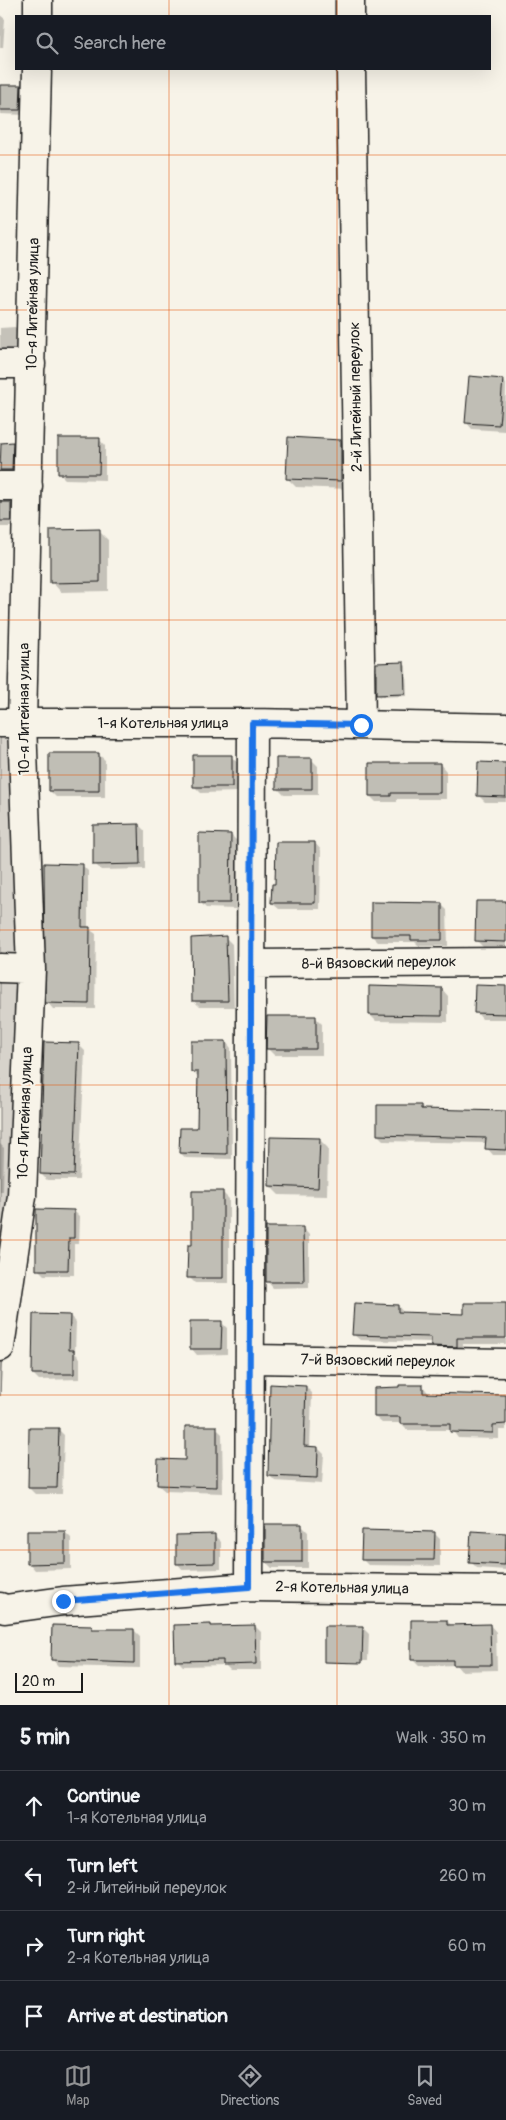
<!DOCTYPE html>
<html lang="en">
<head>
<meta charset="utf-8">
<style>
  body { margin:0; font-family:Pangolin,sans-serif; background:#242831; color:#f1f3f6 }
  .scale { position:absolute; left:15px; bottom:12px; width:68px; box-sizing:border-box; padding-left:5px; border:2px solid #1c1c1c; border-top:0; font-size:14px; line-height:18px; white-space:nowrap; color:#1c1c1c; -webkit-text-stroke:4px #f7f3e8; paint-order:stroke }
  .stop { position:absolute; width:15px; height:15px; margin:-11px; border:4px solid #1a73e8; border-radius:50%; background:#fff }
  .stop.end { background:#1a73e8; border-color:#fff; box-shadow:0 1px 5px #0008 }
  .list { margin:0; padding:0; list-style:none }
  h2 { display:flex; justify-content:space-between; align-items:center; height:65px; margin:0; padding:0 20px; font-size:21px }
  h2 small { font-size:16px; font-weight:400; color:#9ea1a6 }
  .list li { display:grid; grid-template-columns:32px 1fr auto; gap:15px; align-items:center; box-sizing:border-box; height:70px; padding:0 20px; border-top:1px solid #363941 }
  .list b { display:block; font-size:19px; white-space:nowrap }
  .list p { margin:0; font-size:16px; white-space:nowrap; color:#9ea1a6 }
  .list em { font-size:16px; font-style:normal; color:#9ea1a6 }
  .icon { flex:none; width:28px; height:28px; fill:none; stroke:currentColor; stroke-width:2; stroke-linecap:round; stroke-linejoin:round }
  .map { position:relative; flex:none; width:506px; height:1705px; overflow:hidden }
  .search { position:absolute; background:#171b24; box-shadow:0 5px 20px #0002; left:15px; right:15px; top:15px; height:55px; display:flex; align-items:center; gap:12px; box-sizing:border-box; padding:0 18px; border-radius:0px; color:#9ea1a6; font-size:19px }
  .sheet { height:345px; background:#171b24 }
  nav { display:flex; justify-content:space-around; align-items:center; box-sizing:border-box; height:70px; border-top:1px solid #363941; background:#171b24; font-size:14px; color:#9ea1a6 }
  nav a { display:grid; justify-items:center; gap:2px }
  nav .on { color:#919294 }
  .map>svg:first-child { display:block }
  .green { fill:#d7d3cb; stroke:#7a7874 }
  .shadow { fill:#0003 }
  .building { fill:#c0beb5; stroke:#1c1c1c }
  .lines { fill:none; stroke-linecap:round; stroke-linejoin:round }
  .minor-casing { stroke:#1c1c1c; stroke-width:31 }
  .minor { stroke:#f7f3e8; stroke-width:28 }
  .route { stroke:#1a73e8; stroke-width:6 }
  .grid { fill:none; stroke:#e8590c; stroke-width:1; stroke-opacity:0.55 }
  .labels { text-anchor:middle; dominant-baseline:central; stroke-width:4.5; stroke-linejoin:round; paint-order:stroke }
  .street-label { font-size:15px; fill:#1c1c1c; stroke:#f7f3e8 }
</style>
</head>
<body>
<div class="map">
<svg width="506" height="1705" viewBox="0 0 506 1705">
  <rect width="100%" height="100%" fill="#f7f3e8"/>
  <filter id="ink" filterUnits="userSpaceOnUse"><feTurbulence type="fractalNoise" baseFrequency=".02" numOctaves="2"/><feDisplacementMap in="SourceGraphic" scale="10" xChannelSelector="R" yChannelSelector="G"/><feConvolveMatrix kernelMatrix="1 2 1 2 8 2 1 2 1" color-interpolation-filters="sRGB"/></filter>
  <g filter="url(#ink)">
    <!-- green -->
    <path class="green" d="M0,735H29L0,1396Z"/>
    <!-- shadow -->
    <path class="shadow" d="M0,15L5,19L3,48H0Z
      M0,86H20L27,92L26,115L0,114Z
      M15,327L21,333V354L0,356V328Z
      M502,380L506,384L505,431L472,429L466,422Z
      M99,439L105,446V480L65,479L59,473Z
      M340,441L350,450L349,489L296,487L287,478Z
      M12,444L18,450V476L0,478V460H2Z
      M0,502L11,503L17,509V527H0Z
      M99,531L108,540V591L61,592L52,582Z
      M403,663L406,666L407,696L380,697L377,694Z
      M98,754L105,760V797H56L50,791Z
      M231,757L238,763V792L201,793L194,786Z
      M312,760L318,766V795H284L278,789Z
      M440,764L446,771V799H397V802H376L370,796Z
      M506,764V802H485L478,795Z
      M139,825L145,831V869L101,870L95,864Z
      M231,835L237,841L235,909L206,908L200,902Z
      M315,843L321,850L320,909H279L272,903L277,885Z
      M82,865L88,871V928L96,934L95,1009H53L47,1002Z
      M506,903V946L483,947L477,941Z
      M441,904L447,910L448,946H419L415,942H378L372,936Z
      M226,938L232,944L234,1007H200L193,1000Z
      M506,987V1019H482L476,1012Z
      M442,989L448,996V1022L376,1021L370,1015Z
      M316,1018L322,1024V1055H274L268,1049Z
      M226,1042L231,1048L232,1159L186,1158L180,1153L198,1129L199,1077L192,1071Z
      M79,1045L85,1051L79,1180H47L41,1174Z
      M421,1106L425,1111L506,1112V1155H493L487,1148V1143L384,1141L378,1135Z
      M319,1139L328,1148L327,1196L279,1195L270,1186Z
      M0,1144L4,1148L3,1192H0Z
      M222,1192L229,1199V1283H195L189,1277L193,1246Z
      M74,1211L80,1217L79,1244H74V1275H44L38,1269Z
      M303,1228L309,1235V1287L273,1288L267,1281Z
      M506,1305V1344H463V1352H438L432,1346V1342L360,1340L353,1334L398,1306L404,1313L466,1315Z
      M70,1316L76,1322L75,1353L80,1358V1379L39,1380L33,1374Z
      M221,1322L227,1328V1354L197,1355L191,1348Z
      M271,1386L306,1387L312,1393L310,1448H318L324,1454L322,1484L275,1481L269,1475Z
      M423,1386L429,1394L506,1396V1430H499V1439L458,1438L452,1430H407L400,1423H382L375,1417Z
      M216,1428L222,1434L223,1493L165,1491L158,1485L186,1461Z
      M58,1429L64,1435L62,1494H35L29,1488Z
      M302,1526L308,1532V1568H272L266,1562Z
      M65,1532L71,1538V1569L35,1570L29,1563Z
      M434,1533L440,1539V1566L368,1565L362,1559Z
      M472,1533L506,1534V1570L477,1568L471,1562Z
      M214,1535L221,1542V1569L183,1570L177,1563Z
      M447,1621L452,1626L490,1625L496,1632L497,1670L461,1671L456,1665L419,1666L412,1659Z
      M211,1625L213,1627L255,1626L261,1632V1670H230L225,1665L183,1666L177,1660Z
      M91,1628L94,1630H134L140,1636V1668L58,1666L52,1659Z
      M363,1628L369,1634L368,1660H331Z"/>
    <!-- building -->
    <path class="building" d="M0,85H21L20,110H0Z
      M469,376L503,379L499,425L465,423Z
      M288,437L341,440V481L286,479Z
      M58,438H100L99,474H58Z
      M13,442L12,470H0L1,443Z
      M0,502H11V521H0Z
      M100,529V582L50,583V530Z
      M404,662L405,694L376,695V663Z
      M49,753H99V791H49Z
      M193,755H232V787H193Z
      M276,758H312V789H276Z
      M478,762L506,763V797L477,796Z
      M369,763H440V793H391V796H369Z
      M139,824L140,864L93,865V825Z
      M199,833L231,834L230,903H199Z
      M276,842H315V903H271L272,884H275Z
      M44,863L83,864L82,927H90L89,1004L45,1003Z
      M476,901H506V942L475,941Z
      M371,902L442,903V940H411V936H371Z
      M226,936L228,1001H192L191,938Z
      M475,985L506,986V1014L474,1013Z
      M369,986L442,988V1016L369,1015Z
      M267,1016H316V1049H266Z
      M191,1041H226L227,1154L179,1153L180,1128H197L198,1072H191Z
      M44,1042L79,1043L74,1175L40,1174Z
      M377,1105H421V1109L506,1111V1150L485,1149L486,1138L377,1135Z
      M270,1137L320,1138L318,1188L269,1186Z
      M192,1191H223V1278H187L188,1245H192Z
      M36,1209L74,1210V1238H69L68,1270H36Z
      M266,1227H303L304,1282H266Z
      M354,1303L398,1305V1312L464,1314V1303H506V1338H457V1347L431,1346V1337L352,1335Z
      M33,1314L70,1315L69,1350H74V1374H32Z
      M190,1321H222L221,1349H190Z
      M270,1384L306,1386L304,1446L318,1447L317,1478L268,1476Z
      M399,1385H423V1393L506,1395V1424L493,1425V1433L450,1432V1424H400V1417H374V1388L399,1387Z
      M185,1426H217V1487L157,1485L158,1459L185,1460Z
      M29,1428H59L57,1488H28Z
      M265,1524H302V1562H265Z
      M362,1530L435,1532L434,1560H361Z
      M27,1531H65V1563L27,1564Z
      M471,1531L506,1533L505,1565L469,1563Z
      M215,1534V1563L176,1564V1535Z
      M411,1620H447V1625L490,1624L491,1665H453V1660H411Z
      M211,1624V1626L255,1625L256,1664L223,1665V1660L175,1661L174,1625Z
      M52,1625L92,1626V1629H134V1663L51,1660Z
      M324,1626H363L362,1663L324,1662Z"/>
    <g class="lines">
      <defs>
        <path id="minor" d="M350,0V16
          M38,16V0
          M351,69L361,725
          M0,364H31
          M0,486H28
          M0,723H252L506,728
          M252,964L506,962
          M0,968L31,969
          M0,1347L22,1196L31,969L22,723L37,69
          M251,1359L506,1363
          M249,1587L252,723
          M0,1607L5,1609L63,1601L249,1587L506,1590"/>
      </defs>
      <!-- minor casing -->
      <use href="#minor" class="minor-casing"/>
      <!-- minor -->
      <use href="#minor" class="minor"/>
    </g>
  </g>
  <g class="lines" filter="url(#ink)">
    <!-- route -->
    <path class="route" d="M63,1601L249,1587L252,723L361,725"/>
  </g>
  <!-- grid -->
  <path class="grid" d="M169,0V16M337,0V16M169,69V1705M337,69V1705M0,155H506M0,310H506M0,465H506M0,620H506M0,775H506M0,930H506M0,1085H506M0,1240H506M0,1395H506M0,1550H506"/>
  <g class="labels">
    <!-- street labels -->
    <g class="street-label">
      <text transform="translate(33 304) rotate(-89)">10-я Литейная улица</text>
      <text transform="translate(356 397) rotate(-91)">2-й Литейный переулок</text>
      <text transform="translate(24 709) rotate(-90)">10-я Литейная улица</text>
      <text x="163" y="723">1-я Котельная улица</text>
      <text transform="translate(379 963) rotate(-1)">8-й Вязовский переулок</text>
      <text transform="translate(25 1113) rotate(-88)">10-я Литейная улица</text>
      <text transform="translate(378 1361) rotate(1)">7-й Вязовский переулок</text>
      <text transform="translate(342 1588) rotate(1)">2-я Котельная улица</text>
    </g>
  </g>
</svg>
<div class="scale">20 m</div>
<div class="stop" style="left:361px;top:725px"></div>
<div class="stop end" style="left:63px;top:1601px"></div>
<div class="search"><svg class="icon" aria-label="search" viewBox="0 0 24 24"><circle cx="10" cy="10" r="6"/><path d="M15 15l6 6"/></svg>Search here</div>
</div>
<section class="sheet">
<h2>5 min<small>Walk · 350 m</small></h2>
<ul class="list">
<li><svg class="icon" aria-label="ahead" viewBox="0 0 24 24"><path d="M12 20V5M6 11l6-6 6 6"/></svg><div><b>Continue</b><p>1-я Котельная улица</p></div><em>30 m</em></li>
<li><svg class="icon" aria-label="left" viewBox="0 0 24 24"><path d="M17 20v-9H6M10 6l-5 5 5 5"/></svg><div><b>Turn left</b><p>2-й Литейный переулок</p></div><em>260 m</em></li>
<li><svg class="icon" aria-label="right" viewBox="0 0 24 24"><path d="M7 20v-9h11M14 6l5 5-5 5"/></svg><div><b>Turn right</b><p>2-я Котельная улица</p></div><em>60 m</em></li>
<li><svg class="icon" aria-label="arrive" viewBox="0 0 24 24"><path d="M6 21V4h12l-3 4 3 4H6"/></svg><div><b>Arrive at destination</b></div></li>
</ul>
</section>
<nav>
<a class="on"><svg class="icon" aria-label="map" viewBox="0 0 24 24"><path d="M3 6l6-2 6 2 6-2v14l-6 2-6-2-6 2zM9 4v14M15 6v14"/></svg>Map</a>
<a><svg class="icon" aria-label="directions" viewBox="0 0 24 24"><path d="M12 3l9 9-9 9-9-9zM9 14v-3h6M13 9l2 2-2 2"/></svg>Directions</a>
<a><svg class="icon" aria-label="saved" viewBox="0 0 24 24"><path d="M7 4h10v16l-5-4-5 4z"/></svg>Saved</a>
</nav>
</body>
</html>
